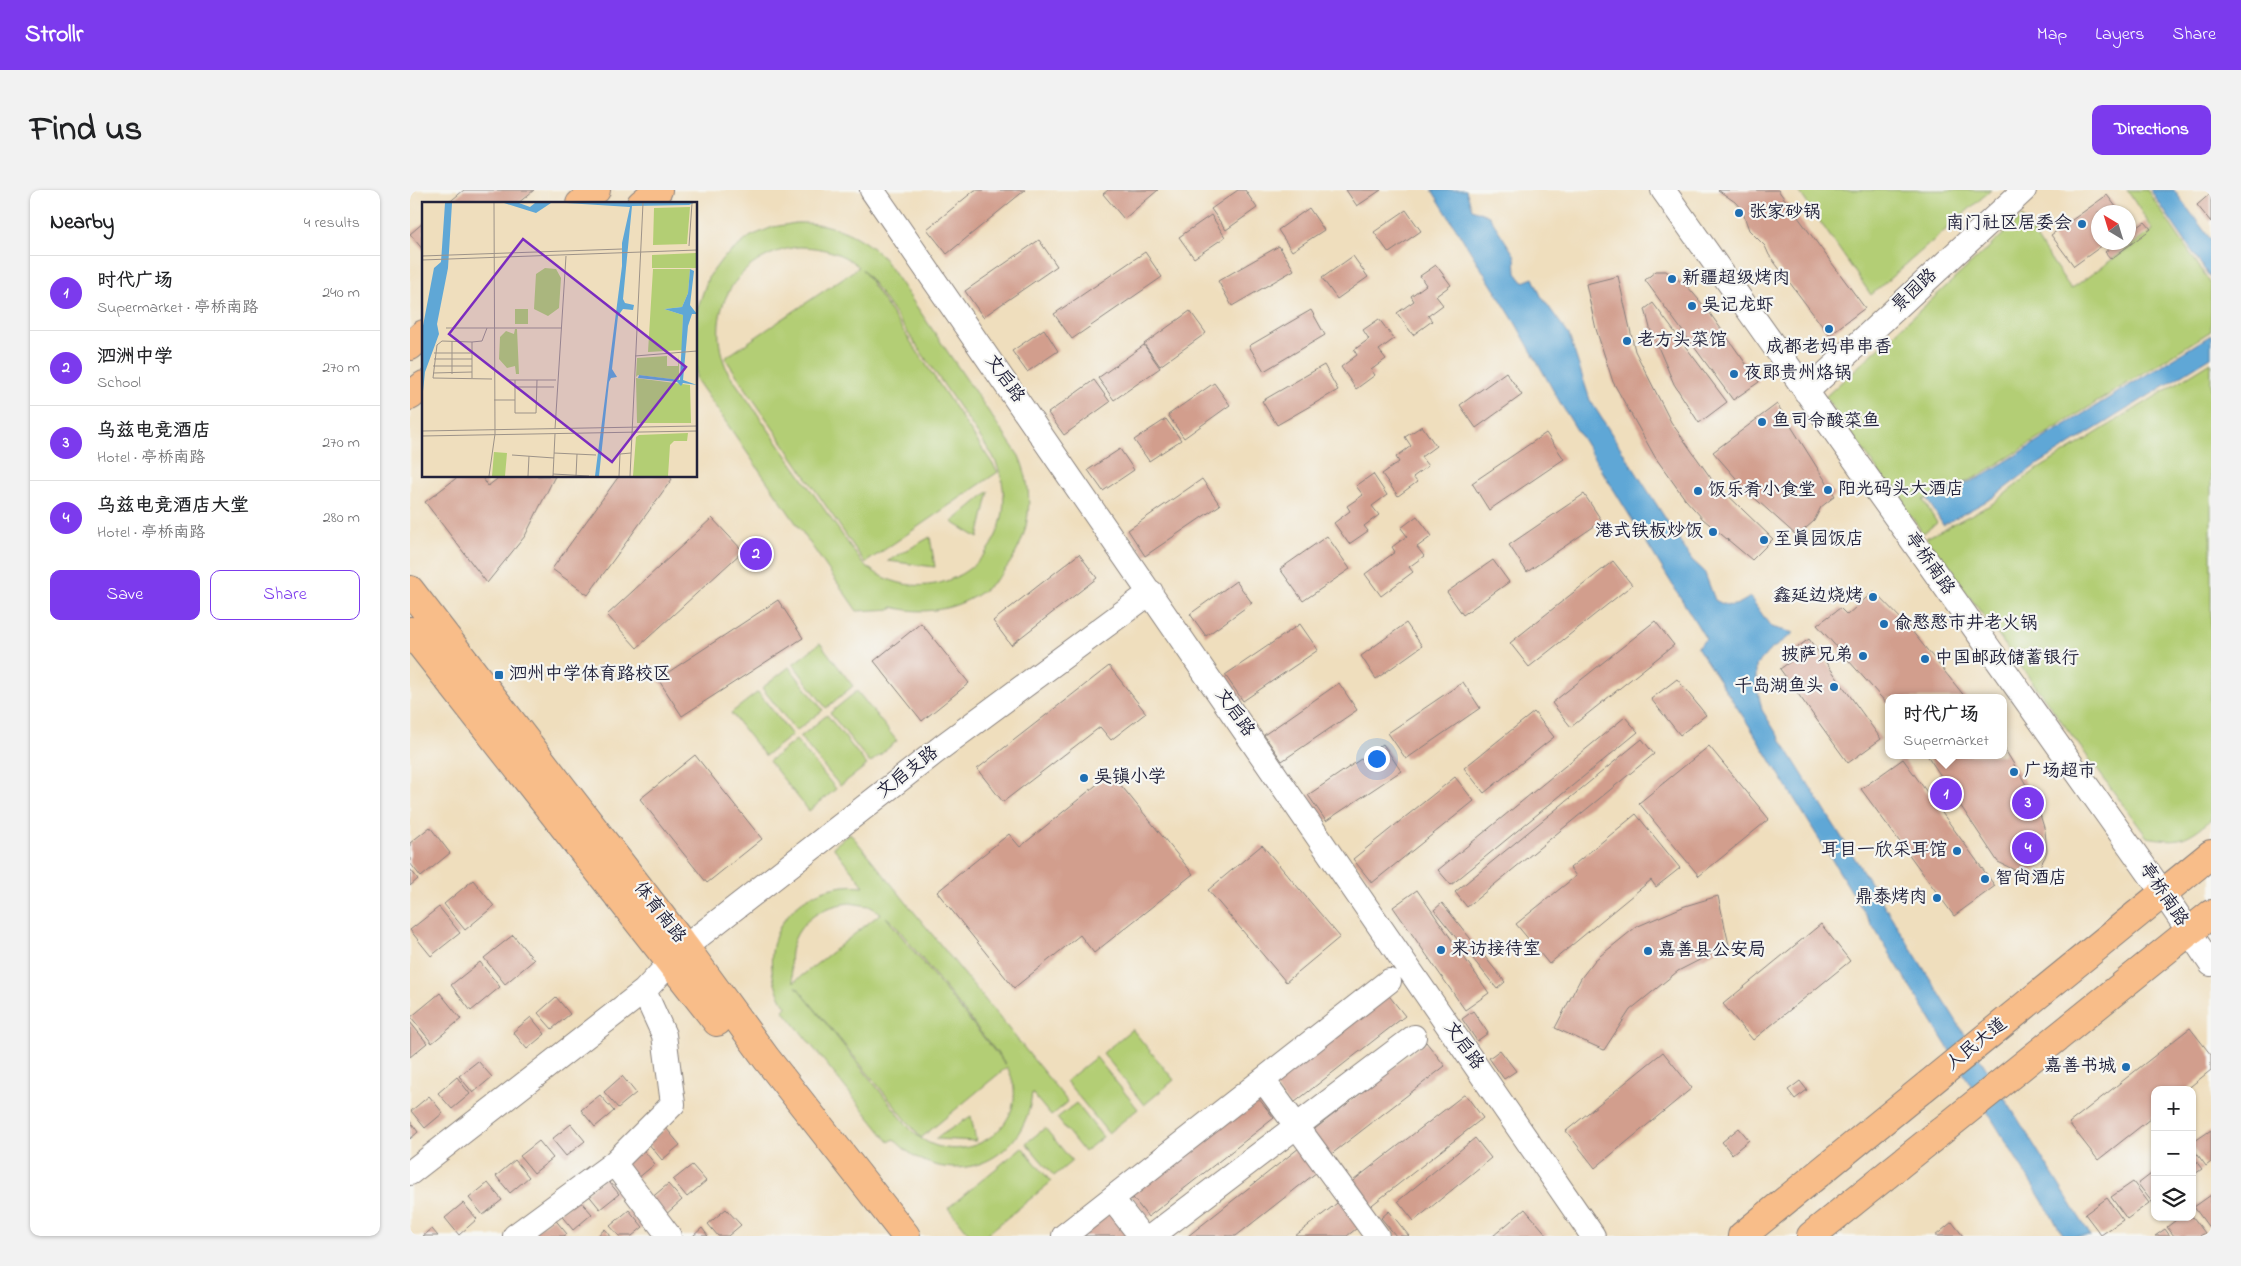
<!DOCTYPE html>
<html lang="en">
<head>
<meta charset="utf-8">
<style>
  body { margin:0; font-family:"Indie Flower","LXGW WenKai TC",sans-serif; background:#f2f2f2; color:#202124 }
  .controls { position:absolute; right:15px; bottom:15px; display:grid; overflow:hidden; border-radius:10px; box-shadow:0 1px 4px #0004 }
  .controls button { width:45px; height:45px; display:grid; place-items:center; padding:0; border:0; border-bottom:1px solid #e0e0e0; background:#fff; color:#202124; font:25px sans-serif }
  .compass { position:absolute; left:1681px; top:15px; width:45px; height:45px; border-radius:50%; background:#fff; box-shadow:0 1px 4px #0004; rotate:322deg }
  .you { position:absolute; left:966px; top:568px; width:18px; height:18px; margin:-12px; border:4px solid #fff; border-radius:50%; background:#1a73e8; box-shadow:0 0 0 8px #1a73e833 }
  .badge { display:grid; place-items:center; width:32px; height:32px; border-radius:50%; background:#7c3aed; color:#fff; font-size:16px; font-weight:700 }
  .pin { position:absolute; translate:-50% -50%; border:2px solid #fff; box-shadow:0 1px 5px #0006 }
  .popup { position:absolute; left:1475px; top:504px; width:122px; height:65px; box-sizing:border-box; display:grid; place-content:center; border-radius:10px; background:#fff; filter:drop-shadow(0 1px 4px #0005); font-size:16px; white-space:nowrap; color:#757577 }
  .popup b { font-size:19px; color:#202124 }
  .popup::after { content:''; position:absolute; left:50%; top:100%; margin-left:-10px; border:10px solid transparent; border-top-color:#fff }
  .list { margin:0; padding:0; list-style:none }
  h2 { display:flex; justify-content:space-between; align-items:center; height:65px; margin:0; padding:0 20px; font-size:21px }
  h2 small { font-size:16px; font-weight:400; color:#757577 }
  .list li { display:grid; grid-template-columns:32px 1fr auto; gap:15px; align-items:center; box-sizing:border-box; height:75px; padding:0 20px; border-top:1px solid #e0e0e0 }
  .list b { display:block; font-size:19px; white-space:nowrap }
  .list p { margin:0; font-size:16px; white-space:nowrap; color:#757577 }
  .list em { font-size:16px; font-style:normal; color:#757577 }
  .actions { display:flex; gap:10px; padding:15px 20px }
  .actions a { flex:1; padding:11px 0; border:1px solid #7c3aed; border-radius:10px; text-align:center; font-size:18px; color:#7c3aed }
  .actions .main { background:#7c3aed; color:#fff }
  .icon { flex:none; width:28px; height:28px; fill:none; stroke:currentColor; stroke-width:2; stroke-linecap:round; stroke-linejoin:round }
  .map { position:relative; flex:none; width:1801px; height:1046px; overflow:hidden; border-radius:10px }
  header { display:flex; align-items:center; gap:30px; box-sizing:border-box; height:70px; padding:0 25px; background:#7c3aed; color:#fff }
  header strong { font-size:24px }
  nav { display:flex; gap:28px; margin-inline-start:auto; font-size:18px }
  .intro { display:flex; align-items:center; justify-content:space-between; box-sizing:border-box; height:120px; padding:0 30px }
  h1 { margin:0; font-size:35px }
  .button { padding:12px 22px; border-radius:10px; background:#7c3aed; color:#fff; font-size:18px; font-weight:700 }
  main { display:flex; gap:30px; padding:0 30px }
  aside { flex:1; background:#fff; border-radius:10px; box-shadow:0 1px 4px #0004 }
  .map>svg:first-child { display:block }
  .green { fill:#b3ce74; stroke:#6a7858; fill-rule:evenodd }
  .water { fill:#5fa7d6; stroke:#406488 }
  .building { fill:#d29e8d }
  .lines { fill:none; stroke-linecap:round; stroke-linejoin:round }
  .minor-casing { stroke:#88807c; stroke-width:26 }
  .major-casing { stroke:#88807c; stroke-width:30 }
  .minor { stroke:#fff; stroke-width:24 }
  .major { stroke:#f8bd89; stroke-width:28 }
  .poi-dot { fill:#1f6fb2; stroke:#f6f6f2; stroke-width:2 }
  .labels { text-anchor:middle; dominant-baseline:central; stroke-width:4.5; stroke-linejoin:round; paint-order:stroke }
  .poi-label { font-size:18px; fill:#22223b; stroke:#f6f6f2; text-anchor:start }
  .street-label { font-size:18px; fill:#22223b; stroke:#f6f6f2 }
  .inset-road { fill:none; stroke:#9d9389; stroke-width:1 }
  .view { fill:#7b2cbf; fill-opacity:0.15; stroke:#7b2cbf; stroke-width:2.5 }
  .inset-edge { fill:none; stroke:#22223b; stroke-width:2.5 }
</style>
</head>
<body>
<header>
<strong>Strollr</strong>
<nav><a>Map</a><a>Layers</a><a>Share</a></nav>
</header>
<div class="intro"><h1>Find us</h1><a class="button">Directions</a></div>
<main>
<aside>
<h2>Nearby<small>4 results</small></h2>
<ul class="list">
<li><span class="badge">1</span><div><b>时代广场</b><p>Supermarket · 亭桥南路</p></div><em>240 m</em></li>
<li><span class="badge">2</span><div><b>泗洲中学</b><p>School</p></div><em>270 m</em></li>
<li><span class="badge">3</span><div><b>乌兹电竞酒店</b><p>Hotel · 亭桥南路</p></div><em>270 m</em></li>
<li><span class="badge">4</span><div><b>乌兹电竞酒店大堂</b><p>Hotel · 亭桥南路</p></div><em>280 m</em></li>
</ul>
<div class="actions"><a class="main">Save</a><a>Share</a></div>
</aside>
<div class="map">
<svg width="1801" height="1046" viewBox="0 0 1801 1046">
  <rect width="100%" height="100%" fill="#f6f6f2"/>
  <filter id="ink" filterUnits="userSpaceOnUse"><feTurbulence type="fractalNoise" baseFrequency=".02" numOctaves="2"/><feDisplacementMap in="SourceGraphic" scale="10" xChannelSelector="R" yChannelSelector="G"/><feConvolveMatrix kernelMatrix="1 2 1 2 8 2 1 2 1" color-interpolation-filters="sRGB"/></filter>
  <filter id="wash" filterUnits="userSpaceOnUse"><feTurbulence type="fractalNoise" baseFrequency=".0096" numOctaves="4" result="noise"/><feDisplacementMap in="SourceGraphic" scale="20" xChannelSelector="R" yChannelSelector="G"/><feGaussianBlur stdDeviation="1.12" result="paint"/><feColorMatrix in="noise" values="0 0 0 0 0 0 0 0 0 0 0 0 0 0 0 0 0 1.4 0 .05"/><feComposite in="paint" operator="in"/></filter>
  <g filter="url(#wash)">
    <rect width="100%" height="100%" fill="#efdebd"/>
    <!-- green -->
    <path class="green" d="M1388,0H1581L1461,105Z
      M1717,0H1737L1801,94V141L1567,287L1513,310L1527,333L1513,343L1415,207L1612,27L1661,99L1743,40Z
      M386,33C420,32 447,43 472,66L609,266C646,350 572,441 482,417L483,419L447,421L286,189V123L298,88L312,69L341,46L363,37ZM388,57C410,57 432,62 449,77L315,168L455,373L588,282L452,79L466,97L583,266C627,353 528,437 452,373L318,182C291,124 325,65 388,57Z
      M1801,172V630C1775,650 1770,653 1737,647L1516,348L1582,314L1622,283Z
      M579,301L568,348L542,332Z
      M520,347L525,377L478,371Z
      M410,453L443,496L416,518L383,474Z
      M379,477L413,520L386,541L352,498Z
      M447,501L487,551L460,573L420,523Z
      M348,502L382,545L355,566L321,523Z
      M417,525L457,575L430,596L390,547Z
      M386,550L426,599L399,621L359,571Z
      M440,643L658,912L641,926L622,903C615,976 534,1004 484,949L479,952L373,820L376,817C336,755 384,689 454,696L423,657ZM440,713L459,716L471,723L384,792C370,750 398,717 440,713ZM476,727L485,735L596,874H595ZM386,796L511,948L597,877C629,935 548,988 501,940Z
      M722,839L764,890L734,915L693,863Z
      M686,867L728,919L698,943L656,891Z
      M666,913L693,947L674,962L647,928Z
      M561,926L566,951L525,949Z
      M635,938L662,971L644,986L616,953Z
      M612,957L641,992L575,1046H561L538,1018Z"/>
    <!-- water -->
    <path class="water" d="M1022,0H1056L1062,19L1079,26L1105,66L1106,83L1113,92L1123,88L1131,106L1159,145L1180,210L1282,370L1294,381L1305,410C1321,419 1326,416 1340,407L1361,437L1384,443L1358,462L1346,476V492L1352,520L1681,1046H1654L1340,537L1287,457L1296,449L1152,216L1106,134Z
      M1740,0H1764L1801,50V89Z
      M1801,145V167L1622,278L1582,308L1533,335L1517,309L1569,288Z"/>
    <g id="blocks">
      <!-- building -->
      <path class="building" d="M54,0H124L107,14H37Z
        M565,0H615L537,64L517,39Z
        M698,0H748L714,29L693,4Z
        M828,0H835L847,18L816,40L801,19Z
        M936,0H971L947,16Z
        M1308,0H1368L1455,118L1419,145L1359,65L1355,56L1339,40L1332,20L1325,12Z
        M1801,3V32L1787,15Z
        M1697,5L1710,22H1688V52H1697L1664,76L1641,45Z
        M899,18L914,40L882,61L868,40Z
        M996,20L1011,41L979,63L964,42Z
        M801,25L815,47L784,68L769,47Z
        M14,32V61L0,44Z
        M1735,32L1741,39L1701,69L1695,62L1708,52H1718V44Z
        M629,50L647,76L573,127L555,101Z
        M869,56L884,80L822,116L808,91Z
        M735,62L752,87L662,149L644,124Z
        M943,66L958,87L927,109L912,88Z
        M1026,75L1041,95L1026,106L1033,115L1018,126L1022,131L1003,145L987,123L1004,111L1001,106L1016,95L1010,86Z
        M1246,81H1256L1278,97L1299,122L1349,192L1323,210L1235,90Z
        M1208,86L1225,161L1261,232L1303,291L1363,349L1342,370L1293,329L1275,309L1245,267L1203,192L1186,139L1176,94Z
        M1243,113L1317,212L1289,233L1264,194L1240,138L1235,119Z
        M901,120L915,145L854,181L839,156Z
        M780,121L796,143L750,176L734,154Z
        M969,129L984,149L969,160L976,169L961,180L965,185L946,199L931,177L947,165L944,160L959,149L953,140Z
        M634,139L648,161L617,182L602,161Z
        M734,155L750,178L704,210L688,188Z
        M914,175L928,200L867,235L852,211Z
        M1096,182L1112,205L1066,238L1050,215Z
        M684,190L700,212L654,245L638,223Z
        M804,193L820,215L774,248L758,225Z
        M1367,214L1425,306L1411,317L1404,331L1387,346L1339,303L1303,262Z
        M756,229L771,250L739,271L724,250Z
        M1012,236L1026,256L1011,267L1018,276L1003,287L1007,292L988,306L972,284L989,272L986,267L1001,256L995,247Z
        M1136,243L1154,269L1079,320L1062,293Z
        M710,259L724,280L693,301L678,280Z
        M963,284L977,305L962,316L969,325L954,336L958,341L939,354L924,333L940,321L937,316L953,305L946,296Z
        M49,286H71L78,296L91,286H145L115,346L77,393L15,312Z
        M209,286H258L262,289L178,405L142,379Z
        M792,289L810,315L735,366L718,340Z
        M1174,304L1192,331L1117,382L1099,355Z
        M1007,326L1022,346L1007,357L1014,366L999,377L1003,382L971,406L955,384L985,362L982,357L997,346L991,338Z
        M302,328L333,361L227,458L197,425Z
        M917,346L940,379L893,411L870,379Z
        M669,364L687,388L601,455L583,431Z
        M1083,370L1099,392L1053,425L1037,402Z
        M1203,371L1222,395L1119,477L1100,453Z
        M826,391L842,413L796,446L780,424Z
        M1464,401L1497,435L1556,508H1478V515L1407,435L1430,418L1437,425Z
        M368,410L393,448L272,526L248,489Z
        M1245,431L1264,455L1161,537L1142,513Z
        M511,433L559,493L512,531L464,471Z
        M996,433L1012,456L966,489L951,466Z
        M890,434L908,460L833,511L815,485Z
        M1399,449L1471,549L1438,573L1370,479L1385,468L1381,462Z
        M699,476L736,523L701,550L690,537L593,612L567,579Z
        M1267,489L1296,525L1270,545L1241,509Z
        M1053,492L1070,518L996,569L978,543Z
        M929,493L947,520L872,571L854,545Z
        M1124,522L1144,547L1074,603L1054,578Z
        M1215,527L1228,542L1041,695L1028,680Z
        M1232,549L1244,564L1057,717L1045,702Z
        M973,554L991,581L916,631L898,605Z
        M1299,556L1359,629L1289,686L1229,613Z
        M1594,558L1614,591L1629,621L1635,641L1637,661L1635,667L1630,676L1621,681L1609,682L1588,672L1517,565H1594Z
        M285,565L352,649L297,693L230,609Z
        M1493,569L1585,696L1544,726L1451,599Z
        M701,583L783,684L684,763L670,745L604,798L527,702L599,644L610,657Z
        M1045,587L1064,611L962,693L943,669Z
        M1226,624L1270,678L1246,697L1241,690L1139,774L1106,734L1166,686L1160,678Z
        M20,637L40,663L11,687L0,673V653Z
        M852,655L930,747L876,792L798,700Z
        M0,679L8,689L0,696Z
        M63,690L84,716L55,740L34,714Z
        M1007,700L1079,803L1055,820L983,717Z
        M1308,706L1319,755L1268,781L1220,820L1194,860L1145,838L1171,788L1185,770L1226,737L1275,716Z
        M1032,713L1095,792L1087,799L1024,720Z
        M29,717L50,743L21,766L0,740Z
        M1411,734L1440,771L1343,850L1313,814Z
        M103,745L124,770L95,794L74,768Z
        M70,772L90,797L61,821L41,795Z
        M976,802L995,826L880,916L861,892Z
        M30,803L51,829L22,853L1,827Z
        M146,807L160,824L142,839L128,823Z
        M1063,821L1078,843L1067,851L1052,829Z
        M121,827L135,844L117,859L103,842Z
        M0,832L17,853L0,867Z
        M1780,838L1801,865V880L1776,900H1745V925L1688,970L1659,933Z
        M1016,852L1035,876L919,966L901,942Z
        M1090,860L1106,881L1094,889L1079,868Z
        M1253,862L1282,898L1185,978L1156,941Z
        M68,871L82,887L63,903L49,886Z
        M212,886L226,903L208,918L194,902Z
        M47,887L60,904L42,919L28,903Z
        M1390,891L1397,900L1385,909L1378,900Z
        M845,904L864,928L738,1027L720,1004Z
        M1055,904L1073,928L958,1018L939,994Z
        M190,905L204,921L185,937L171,920Z
        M19,906L33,923L15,938L1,921Z
        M0,931L8,942L0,949Z
        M161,934L175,951L156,966L142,949Z
        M256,938L270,955L252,970L238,953Z
        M1329,938L1339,950L1322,964L1312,952Z
        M1801,940V972L1796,976L1782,957V953Z
        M1065,948L1081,968L1004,1031L988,1011Z
        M129,951L143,968L124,983L110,966Z
        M231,957L245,974L227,989L213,973Z
        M889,958L907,982L826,1046H778Z
        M1782,966L1792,979L1782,986Z
        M105,970L119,987L100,1003L86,986Z
        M282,975L296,991L277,1007L263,990Z
        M1745,981V1016L1728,994Z
        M195,987L209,1004L190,1019L177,1003Z
        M1723,992L1739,1013L1717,1029L1701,1007Z
        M78,993L92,1010L73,1025L59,1008Z
        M258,994L272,1010L254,1026L240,1009Z
        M1801,1005V1037L1800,1039L1784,1017Z
        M168,1008L182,1024L163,1040L149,1023Z
        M1697,1008L1713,1030L1691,1045L1675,1024Z
        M931,1010L951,1035L937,1046H885Z
        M53,1013L67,1029L49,1045L35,1028Z
        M316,1019L331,1035L318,1046H308L298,1034Z
        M1115,1019L1138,1046H1083Z
        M219,1020L233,1037L222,1046H209L200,1036Z
        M703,1021L719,1042L714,1046H671Z
        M979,1021L999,1046H986L971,1028Z
        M143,1027L157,1044L154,1046H128L124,1042Z
        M1770,1027H1783L1795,1043L1790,1046H1764L1757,1037Z
        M1542,1032L1553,1046H1525Z
        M292,1038L298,1046H283Z
        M22,1039L28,1046H13Z
        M195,1039L201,1046H187Z
        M1755,1039L1760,1046H1745Z"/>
    </g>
  </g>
  <g filter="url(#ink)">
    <use href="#blocks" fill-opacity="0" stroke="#88807c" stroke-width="1"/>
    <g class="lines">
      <defs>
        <path id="minor" d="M462,0L1183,1046
          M1253,0L1753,703L1801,774
          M1396,202L1614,0
          M234,801L254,845L263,914L204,973L259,1046
          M853,890L967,1046
          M0,983L234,801L275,757L533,556L741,402
          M702,1009L731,1046
          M105,1046L204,973
          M654,1046L979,791
          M742,1046L1004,847"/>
        <path id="major" d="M170,14L186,0
          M231,14L248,0
          M0,156L14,144
          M0,206L14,195
          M0,400L275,757L356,868L496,1046
          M0,441L307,832
          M1332,1046L1801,664
          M1401,1046L1801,724"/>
      </defs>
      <!-- minor casing -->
      <use href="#minor" class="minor-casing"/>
      <!-- major casing -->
      <use href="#major" class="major-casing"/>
      <!-- minor -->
      <use href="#minor" class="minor"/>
      <!-- major -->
      <use href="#major" class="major"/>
    </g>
  </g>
  <!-- markers -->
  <g class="poi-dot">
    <circle cx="1329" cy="23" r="5"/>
    <circle cx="1672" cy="34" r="5"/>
    <circle cx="1262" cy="89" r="5"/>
    <circle cx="1282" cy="116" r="5"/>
    <circle cx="1419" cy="139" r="5"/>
    <circle cx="1217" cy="151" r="5"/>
    <circle cx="1324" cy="184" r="5"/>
    <circle cx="1352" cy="232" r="5"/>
    <circle cx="1418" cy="300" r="5"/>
    <circle cx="1288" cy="301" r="5"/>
    <circle cx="1303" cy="342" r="5"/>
    <circle cx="1354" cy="350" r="5"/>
    <circle cx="1463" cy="407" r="5"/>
    <circle cx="1474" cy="434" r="5"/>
    <circle cx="1453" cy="466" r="5"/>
    <circle cx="1515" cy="469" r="5"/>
    <rect x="84" y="480" width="10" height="10" rx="2.5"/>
    <circle cx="1424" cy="497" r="5"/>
    <circle cx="1604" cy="582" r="5"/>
    <circle cx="674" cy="588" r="5"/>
    <circle cx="1547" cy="661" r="5"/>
    <circle cx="1575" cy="689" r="5"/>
    <circle cx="1527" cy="708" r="5"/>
    <circle cx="1031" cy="760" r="5"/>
    <circle cx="1238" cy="761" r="5"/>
    <circle cx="1716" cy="877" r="5"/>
  </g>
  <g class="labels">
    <!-- poi labels -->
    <g class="poi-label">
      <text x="1339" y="23">张家砂锅</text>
      <text x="1662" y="34" text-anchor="end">南门社区居委会</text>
      <text x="1272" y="89">新疆超级烤肉</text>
      <text x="1292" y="116">吴记龙虾</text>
      <text x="1227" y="151">老方头菜馆</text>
      <text x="1419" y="158" text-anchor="middle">成都老妈串串香</text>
      <text x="1334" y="184">夜郎贵州烙锅</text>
      <text x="1362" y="232">鱼司令酸菜鱼</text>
      <text x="1428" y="300">阳光码头大酒店</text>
      <text x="1298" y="301">饭乐肴小食堂</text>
      <text x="1293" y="342" text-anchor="end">港式铁板炒饭</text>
      <text x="1364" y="350">至真园饭店</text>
      <text x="1453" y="407" text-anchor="end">鑫延边烧烤</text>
      <text x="1484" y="434">俞憨憨市井老火锅</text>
      <text x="1443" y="466" text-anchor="end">披萨兄弟</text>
      <text x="1525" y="469">中国邮政储蓄银行</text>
      <text x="99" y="485">泗州中学体育路校区</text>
      <text x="1414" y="497" text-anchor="end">千岛湖鱼头</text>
      <text x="1614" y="582">广场超市</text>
      <text x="684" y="588">吴镇小学</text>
      <text x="1537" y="661" text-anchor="end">耳目一欣采耳馆</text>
      <text x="1585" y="689">智尚酒店</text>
      <text x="1517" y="708" text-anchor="end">鼎泰烤肉</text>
      <text x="1041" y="760">来访接待室</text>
      <text x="1248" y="761">嘉善县公安局</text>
      <text x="1706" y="877" text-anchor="end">嘉善书城</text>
    </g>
    <!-- street labels -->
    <g class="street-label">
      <text transform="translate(1505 101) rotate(-43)">景园路</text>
      <text transform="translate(594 189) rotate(55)">文启路</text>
      <text transform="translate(1519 374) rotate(55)">亭桥南路</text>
      <text transform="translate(824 523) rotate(55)">文启路</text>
      <text transform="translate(498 583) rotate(-38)">文启支路</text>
      <text transform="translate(1753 705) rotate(56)">亭桥南路</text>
      <text transform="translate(249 723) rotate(52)">体育南路</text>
      <text transform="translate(1567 855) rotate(-39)">人民大道</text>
      <text transform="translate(1053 856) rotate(55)">文启路</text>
    </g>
  </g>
  <!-- overview -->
  <g transform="translate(12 12)">
    <rect width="275" height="275" fill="#efdebd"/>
    <path d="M268,5L265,42L231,43L232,6ZM274,51V66H230V53ZM123,66L134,67L139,76L137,106L126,114L112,107L114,72ZM231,67H268L266,91L260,105L242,107L261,113L260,148L226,150ZM93,107H106V122H93ZM93,127H95L97,172H94L93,164L85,166L77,157L78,135L84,129L92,132ZM257,153V178L216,173L214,175L215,156L245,154V164H256ZM214,176L268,183L269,221H215ZM266,231L265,239H252L248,243L246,274H211L214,235L217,233ZM72,250L85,251L83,274H70Z" fill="#b3ce74"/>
    <path d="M23,1H30L26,66L15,122L17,132L3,170L0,199V129L12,66L19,60ZM82,1H97L108,5L113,1H129L114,11ZM144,1H272L267,3L210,4L201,97L203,101L212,103L211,108L201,107L196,114L190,167L195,175L189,176L187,180L177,274H173L200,64V41L208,5ZM268,67L272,69L268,103L275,112H270L266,124L261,178L275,183L261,181L259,184L255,180L216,176L217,173L258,178L261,113L242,107L260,105L266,91Z" fill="#5fa7d6"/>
    <path class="inset-road" d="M267,44L270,1M0,54L200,47M0,58L275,48M24,126H140M50,140L20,139L15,143L11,176L70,177M12,151H50M213,154L275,149M12,157H50M11,164H50M11,171L50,170M30,172V139M50,176V140L60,139L65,126M85,178H134M93,178V211H114L115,178M93,185H132M72,198H93M133,227L144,54M0,229L275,224M0,234L275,229M132,251L174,253M90,253L132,256M131,272L167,274M67,274L73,232L72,1M106,274L107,254M131,274L133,232M154,274L155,252M197,274L198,252L209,251M208,274L221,1"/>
    <path class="view" d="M101,37L264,165L190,260L27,132Z"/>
    <rect width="275" height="275" class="inset-edge"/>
  </g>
</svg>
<div class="controls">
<button>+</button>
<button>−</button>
<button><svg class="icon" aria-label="layers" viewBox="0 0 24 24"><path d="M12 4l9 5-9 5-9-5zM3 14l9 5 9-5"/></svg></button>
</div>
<svg class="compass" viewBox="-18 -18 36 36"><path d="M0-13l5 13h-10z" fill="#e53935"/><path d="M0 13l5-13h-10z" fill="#757577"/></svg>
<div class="you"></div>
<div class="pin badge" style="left:1536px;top:604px">1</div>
<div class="popup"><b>时代广场</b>Supermarket</div>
<div class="pin badge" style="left:346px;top:364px">2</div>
<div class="pin badge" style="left:1618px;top:613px">3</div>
<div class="pin badge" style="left:1618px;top:658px">4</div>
</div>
</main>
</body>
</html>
